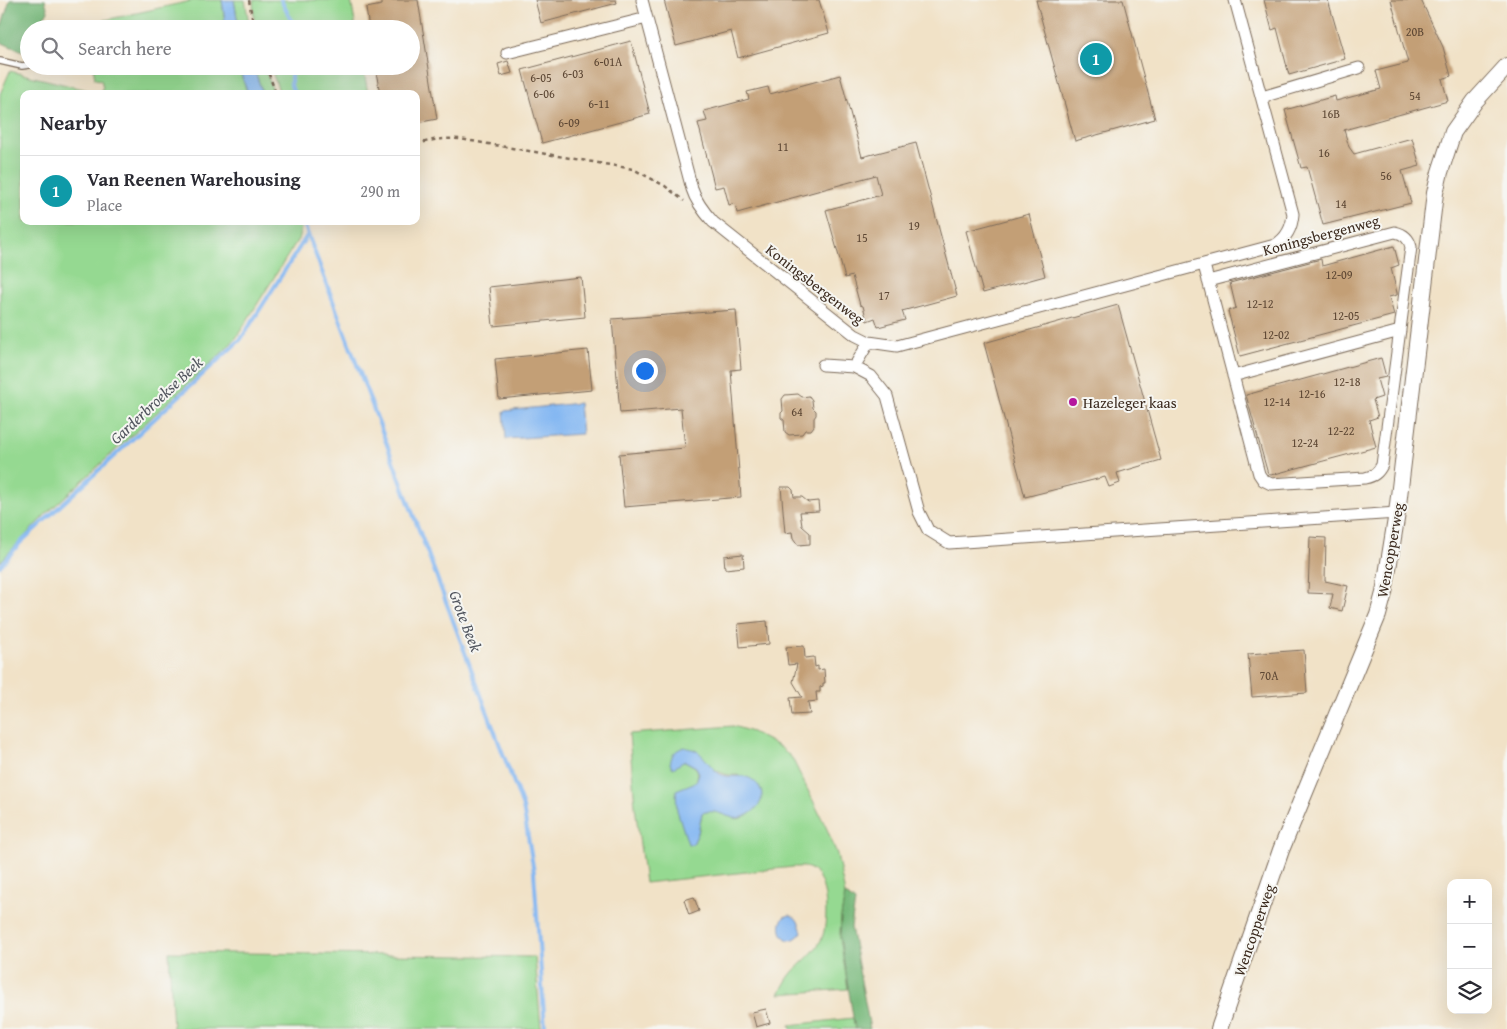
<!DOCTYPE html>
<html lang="en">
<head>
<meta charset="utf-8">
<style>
  body { margin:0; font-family:"Gentium Book Plus",serif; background:#f2f2f3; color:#2b2b33 }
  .controls { position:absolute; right:15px; bottom:15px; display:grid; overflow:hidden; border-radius:10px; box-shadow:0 5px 20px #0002 }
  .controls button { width:45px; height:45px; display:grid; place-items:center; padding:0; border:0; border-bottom:1px solid #e1e1e2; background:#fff; color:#2b2b33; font:25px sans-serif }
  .you { position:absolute; left:644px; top:370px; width:18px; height:18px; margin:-12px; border:4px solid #fff; border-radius:50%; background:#1a73e8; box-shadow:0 0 0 8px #1a73e833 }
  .badge { display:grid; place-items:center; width:32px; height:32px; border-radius:50%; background:#db2777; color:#fff; font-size:16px; font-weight:700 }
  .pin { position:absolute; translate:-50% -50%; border:2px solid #fff; box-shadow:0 1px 5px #0006 }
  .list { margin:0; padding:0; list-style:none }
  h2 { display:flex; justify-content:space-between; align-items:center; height:65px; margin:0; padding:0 20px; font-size:21px }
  h2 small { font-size:16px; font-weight:400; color:#7c7c81 }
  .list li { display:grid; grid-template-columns:32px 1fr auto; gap:15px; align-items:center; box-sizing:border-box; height:70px; padding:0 20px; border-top:1px solid #e1e1e2 }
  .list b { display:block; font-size:19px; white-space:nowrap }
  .list p { margin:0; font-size:16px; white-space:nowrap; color:#7c7c81 }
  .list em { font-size:16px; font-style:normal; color:#7c7c81 }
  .icon { flex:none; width:28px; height:28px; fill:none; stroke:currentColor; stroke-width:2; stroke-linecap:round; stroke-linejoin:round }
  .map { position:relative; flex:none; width:1507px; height:1029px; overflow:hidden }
  .search { position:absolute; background:#fff; box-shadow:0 5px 20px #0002; left:20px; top:20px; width:400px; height:55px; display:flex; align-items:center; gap:12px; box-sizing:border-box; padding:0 18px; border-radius:28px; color:#7c7c81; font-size:19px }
  .panel { position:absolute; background:#fff; box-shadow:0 5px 20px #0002; left:20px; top:90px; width:400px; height:135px; border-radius:10px }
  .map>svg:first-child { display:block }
  .green { fill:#95d991; stroke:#688258; fill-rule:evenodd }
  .forest { fill:#78b97b; stroke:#5a724c }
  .water { fill:#85b8f2; stroke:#607188 }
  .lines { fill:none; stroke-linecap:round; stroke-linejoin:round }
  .stream { stroke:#85b8f2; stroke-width:4 }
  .building { fill:#c39f76 }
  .lane-casing { stroke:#7b6a59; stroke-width:8 }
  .street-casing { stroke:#7b6a59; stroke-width:13 }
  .secondary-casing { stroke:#7b6a59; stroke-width:18 }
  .path { stroke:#7b6a59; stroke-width:2.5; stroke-dasharray:4 4; stroke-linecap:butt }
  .lane { stroke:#fff; stroke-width:5.5 }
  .street { stroke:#fff; stroke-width:11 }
  .secondary { stroke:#fff; stroke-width:16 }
  .poi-dot { fill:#b5179e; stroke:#f6f6f2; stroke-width:2 }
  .labels { text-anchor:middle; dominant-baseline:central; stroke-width:4; stroke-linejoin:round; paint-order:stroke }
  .number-label { font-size:12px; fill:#5d4734 }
  .street-label { font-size:15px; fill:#3b2a1e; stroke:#f6f6f2 }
  .poi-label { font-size:15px; fill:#3b2a1e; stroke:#f6f6f2; text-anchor:start }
  .water-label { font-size:16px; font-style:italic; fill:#51555e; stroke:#f6f6f2 }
</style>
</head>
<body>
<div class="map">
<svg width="1507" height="1029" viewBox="0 0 1507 1029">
  <rect width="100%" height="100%" fill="#f6f6f2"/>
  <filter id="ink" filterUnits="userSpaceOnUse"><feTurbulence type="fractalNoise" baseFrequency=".02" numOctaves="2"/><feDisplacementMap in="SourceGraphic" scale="10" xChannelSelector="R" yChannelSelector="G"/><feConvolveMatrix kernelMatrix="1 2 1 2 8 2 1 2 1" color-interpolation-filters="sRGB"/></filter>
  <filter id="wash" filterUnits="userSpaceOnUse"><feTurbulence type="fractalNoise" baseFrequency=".0096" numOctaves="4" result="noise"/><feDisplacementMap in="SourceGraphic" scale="20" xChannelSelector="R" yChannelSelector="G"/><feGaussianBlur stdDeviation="1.12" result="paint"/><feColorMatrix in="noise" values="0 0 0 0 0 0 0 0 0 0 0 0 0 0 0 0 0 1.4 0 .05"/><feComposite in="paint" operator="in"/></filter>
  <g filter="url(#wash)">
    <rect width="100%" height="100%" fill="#f1e2c7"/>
    <!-- green -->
    <path class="green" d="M195,0H222L226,29H84L83,25Z
      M234,0H245L250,29H239Z
      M253,0H351L356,29H257L254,20Z
      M93,66H238L248,94H24V221H300L301,225L300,236L236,338L225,350L46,514L0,562V94L10,71L99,93L103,87L101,80L95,79Z
      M253,66H264L274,94H263Z
      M270,66H363L368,94H280Z
      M733,726L752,732L780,747L792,758L827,829L837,854L845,894L841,917L840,937L848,989L779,994C783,987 786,980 791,974C801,962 818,951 823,935C828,919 828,880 812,870C807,866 800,867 793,867L645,883L635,806L629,734ZM695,750C709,764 717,777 738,775L744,817L737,819L711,810L702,813L698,833L693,844H688L691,786L696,782C700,768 697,768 685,761Z
      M169,952L535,957L541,1029H173Z
      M853,1018L855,1029H791L790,1025Z"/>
    <!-- forest -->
    <path class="forest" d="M10,0H45L48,11L37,29H29V41L22,51L0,42V31Z
      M845,894L855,902L851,927L870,1029H855L840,937L841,917Z"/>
    <!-- water -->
    <path class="water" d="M222,0H234L239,29H226Z
      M238,66H253L263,94H248Z
      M579,403L582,434L506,439L504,411Z
      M684,747C687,748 692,749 695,750C705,755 710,768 720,774C732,780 745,771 756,783C770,796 757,813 742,817C729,822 719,807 702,813L698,833L693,844H688L677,810L676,790L696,782L699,773L696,767L685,761L673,768L670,764C672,754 674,751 684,747Z
      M790,915C798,917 799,924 802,932C787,952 774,929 784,917Z"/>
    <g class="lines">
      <!-- stream -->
      <path class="stream" d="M281,0L293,24V29
        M291,66V85L294,94
        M303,221L523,807L534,872L545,1029
        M0,566L21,542L241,339L308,234"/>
    </g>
    <g id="blocks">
      <!-- building -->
      <path class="building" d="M382,0H418L437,119L416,123V94H380L375,66H411V29H369L366,8L382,5Z
        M535,0H616L617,3L541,23Z
        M664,0H819L829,33L738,58L731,31L676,46Z
        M1036,0H1123L1155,119L1075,141Z
        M1264,0H1328L1345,59L1289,75L1277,28L1272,30Z
        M1391,0H1421L1443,47L1451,76L1442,79L1448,101L1344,130L1349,147L1354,154L1412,138L1420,166L1402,171L1411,203L1323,225L1307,167L1301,168L1285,110L1335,96L1336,101L1381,89L1376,71L1408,63Z
        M631,41L650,114L542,143L522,70Z
        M508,61L512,73L501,76L498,64Z
        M840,75L862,157L916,143L957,296L902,311L905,320L878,327L875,318L867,321L863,306L860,305L852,276L845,278L826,210L881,195L876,175L737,213L735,203L729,205L724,186L715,188L698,123L707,121L704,111L749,99L747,92L768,87L770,94Z
        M1029,214L1045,276L983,293L966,231Z
        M1394,246L1399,265L1391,268L1397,293V295L1389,297L1394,315L1240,356L1228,311L1236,308L1230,283L1321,259L1322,266Z
        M581,277L585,317L493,326L489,287Z
        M1118,305L1161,460L1117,473L1120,483L1109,487L1105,477L1025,497L984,343Z
        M736,310L741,369L731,370L741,497L624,507L619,454L685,448L681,408L620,413L612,319Z
        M588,350L592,390L499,399L495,359Z
        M1381,358L1386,377L1377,379L1382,397L1373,400L1378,417L1369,420L1376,447L1271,475L1268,474L1246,395Z
        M798,394L802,397L809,396L812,400L813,408L816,411V415L814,418V426L811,430H805L802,434L789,435L785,432L784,420L781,418V413L783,411L782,399L785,395Z
        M781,487H790L793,490L794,497H802L808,502L818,501L819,511L800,512L802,526L810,533V544L798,545L793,538L792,532L785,533Z
        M1310,537L1326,538L1325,581L1348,586L1342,611L1330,608L1333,594L1308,593Z
        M743,554L744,567L725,569L724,556Z
        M767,621L769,644L740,647L738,624Z
        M804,646L805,658L814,657L815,667L818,666V670L824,669L825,683H823V686L820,687V692H816L817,701L808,702L810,714L792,715L790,698L802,697L793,682L797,664L788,665L786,647Z
        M1304,650L1307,693L1252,697L1248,654Z
        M694,897L699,911L689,915L684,900Z
        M766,1009L770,1023L756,1027L752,1012Z"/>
    </g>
  </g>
  <g filter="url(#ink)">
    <use href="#blocks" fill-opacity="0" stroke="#7b6a59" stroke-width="1"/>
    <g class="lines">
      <defs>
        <path id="lane" d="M0,61L22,66L29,65"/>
        <path id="street" d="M642,0L692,189C696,202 704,212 713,222L855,335L869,342L897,346L1275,245C1287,238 1292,228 1293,214L1235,0
          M507,53L647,18
          M1262,97L1359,68
          M1204,265L1259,474L1263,480L1271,484L1365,478C1374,476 1378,473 1382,465L1411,247C1409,238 1404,234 1395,232L1208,281
          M823,365L854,367L871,376L887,396L919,512L928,530L949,543L1397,513
          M854,367L869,342
          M1233,376L1400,331"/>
        <path id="secondary" d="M1219,1029L1281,850L1378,615L1384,593L1397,513L1435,193L1440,172L1453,132L1475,101L1507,66"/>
      </defs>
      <!-- lane casing -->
      <use href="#lane" class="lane-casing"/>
      <!-- street casing -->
      <use href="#street" class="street-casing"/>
      <!-- secondary casing -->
      <use href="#secondary" class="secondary-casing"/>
      <!-- path -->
      <path class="path" d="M249,0L254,29
        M266,66L276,94
        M416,145C432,139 444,138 460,139L633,169L665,186L684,201"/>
      <!-- lane -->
      <use href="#lane" class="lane"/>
      <!-- street -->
      <use href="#street" class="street"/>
      <!-- secondary -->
      <use href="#secondary" class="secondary"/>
    </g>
  </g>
  <!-- markers -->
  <circle class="poi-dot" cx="1073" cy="402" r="5"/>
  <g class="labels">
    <!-- number labels -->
    <g class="number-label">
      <text x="1415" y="31">20B</text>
      <text x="608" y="61">6-01A</text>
      <text x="573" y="73">6-03</text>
      <text x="541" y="77">6-05</text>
      <text x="544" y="93">6-06</text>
      <text x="1415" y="95">54</text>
      <text x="599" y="103">6-11</text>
      <text x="1331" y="113">16B</text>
      <text x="569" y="122">6-09</text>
      <text x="783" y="146">11</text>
      <text x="1324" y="152">16</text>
      <text x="1386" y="175">56</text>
      <text x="1341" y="203">14</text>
      <text x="914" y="225">19</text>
      <text x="862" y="237">15</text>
      <text x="1339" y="274">12-09</text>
      <text x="884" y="295">17</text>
      <text x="1260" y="303">12-12</text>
      <text x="1346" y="315">12-05</text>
      <text x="1276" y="334">12-02</text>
      <text x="1347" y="381">12-18</text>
      <text x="1312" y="393">12-16</text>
      <text x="1277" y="401">12-14</text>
      <text x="797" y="411">64</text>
      <text x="1341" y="430">12-22</text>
      <text x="1305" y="442">12-24</text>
      <text x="1269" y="675">70A</text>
    </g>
    <!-- street labels -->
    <g class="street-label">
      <text transform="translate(1321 235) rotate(-15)">Koningsbergenweg</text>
      <text transform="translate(815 284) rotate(38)">Koningsbergenweg</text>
      <text transform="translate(1390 550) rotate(-80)">Wencopperweg</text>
      <text transform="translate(1254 930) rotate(-71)">Wencopperweg</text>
    </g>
    <!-- poi labels -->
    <g class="poi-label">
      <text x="1083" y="402">Hazeleger kaas</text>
    </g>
    <!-- water labels -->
    <g class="water-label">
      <text transform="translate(156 400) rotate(-43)">Garderbroekse Beek</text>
      <text transform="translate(466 621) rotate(69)">Grote Beek</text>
    </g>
  </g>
</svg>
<div class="controls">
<button>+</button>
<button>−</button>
<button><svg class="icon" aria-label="layers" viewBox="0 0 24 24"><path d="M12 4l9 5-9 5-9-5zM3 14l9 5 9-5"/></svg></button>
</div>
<div class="you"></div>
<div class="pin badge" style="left:1096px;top:59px;background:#0f9aa8">1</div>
<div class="search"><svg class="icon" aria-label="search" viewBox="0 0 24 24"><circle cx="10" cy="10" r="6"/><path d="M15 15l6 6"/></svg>Search here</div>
<section class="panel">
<h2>Nearby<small></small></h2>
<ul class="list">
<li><span class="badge" style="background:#0f9aa8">1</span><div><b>Van Reenen Warehousing</b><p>Place</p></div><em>290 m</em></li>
</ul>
</section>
</div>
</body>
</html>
